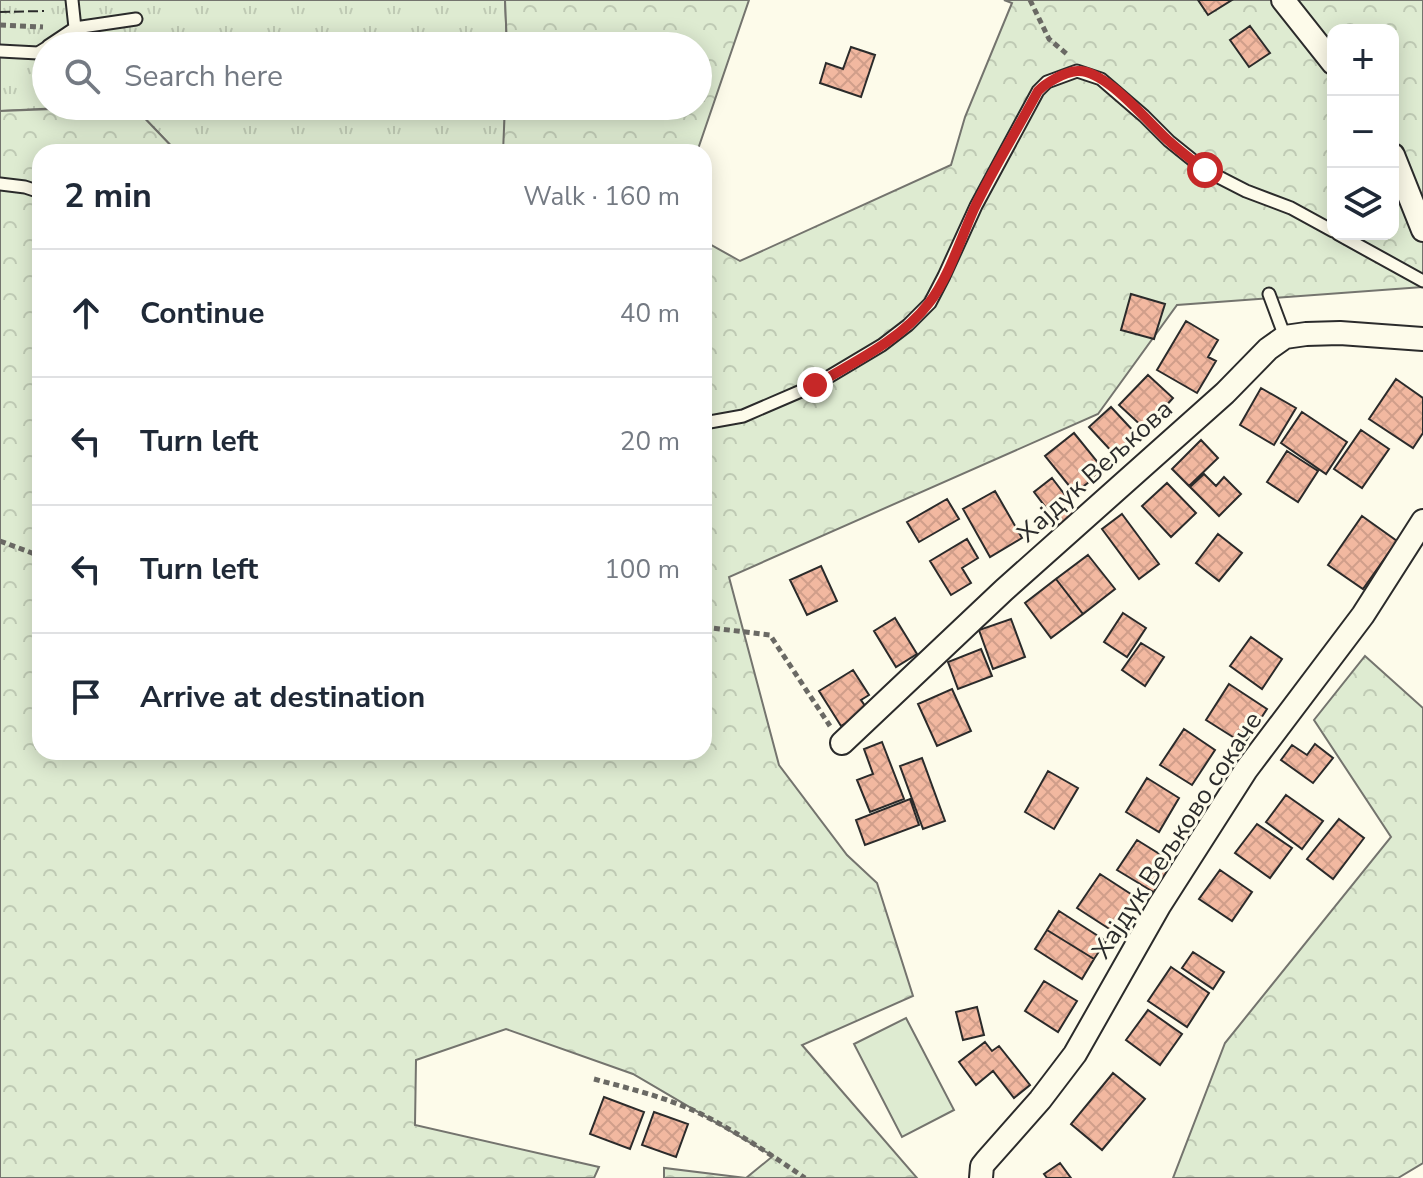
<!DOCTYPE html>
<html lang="en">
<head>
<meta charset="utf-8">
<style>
  body { margin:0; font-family:"Nunito Sans",sans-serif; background:#f6f6f7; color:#1f2937 }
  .controls { position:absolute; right:24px; top:24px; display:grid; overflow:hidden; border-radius:16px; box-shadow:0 4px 20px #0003 }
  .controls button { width:72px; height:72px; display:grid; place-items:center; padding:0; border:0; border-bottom:2px solid #e0e1e3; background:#fff; color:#1f2937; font:40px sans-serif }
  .stop { position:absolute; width:24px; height:24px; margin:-18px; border:6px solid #c62828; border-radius:50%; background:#fff }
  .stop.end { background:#c62828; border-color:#fff; box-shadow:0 2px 8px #0008 }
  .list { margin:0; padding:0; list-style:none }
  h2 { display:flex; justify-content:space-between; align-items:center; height:104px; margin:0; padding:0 32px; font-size:34px }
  h2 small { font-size:26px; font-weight:400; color:#747a83 }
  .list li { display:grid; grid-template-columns:52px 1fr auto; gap:24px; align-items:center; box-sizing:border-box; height:128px; padding:0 32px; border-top:2px solid #e0e1e3 }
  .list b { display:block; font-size:30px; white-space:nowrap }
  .list em { font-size:26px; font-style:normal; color:#747a83 }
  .icon { flex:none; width:44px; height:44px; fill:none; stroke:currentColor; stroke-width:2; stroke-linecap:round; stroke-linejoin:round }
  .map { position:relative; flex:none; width:1423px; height:1178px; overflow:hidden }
  .search { position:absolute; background:#fff; box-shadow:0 4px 20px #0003; left:32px; top:32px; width:680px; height:88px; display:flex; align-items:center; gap:20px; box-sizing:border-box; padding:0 28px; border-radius:44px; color:#747a83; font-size:30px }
  .panel { position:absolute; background:#fff; box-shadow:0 4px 20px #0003; left:32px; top:144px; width:680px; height:616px; border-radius:24px }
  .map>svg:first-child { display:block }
  .grass { fill:url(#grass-tufts); stroke:#74746e; stroke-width:2 }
  .forest { fill:url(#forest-crowns); stroke:#74746e; stroke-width:2; fill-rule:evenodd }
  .park { fill:#deebd1; stroke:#74746e; stroke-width:2 }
  .building { fill:url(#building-cross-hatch); stroke:#2b2b2b; stroke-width:2 }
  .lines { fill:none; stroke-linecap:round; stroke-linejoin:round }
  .lane-casing { stroke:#2b2b2b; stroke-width:15 }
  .street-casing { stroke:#2b2b2b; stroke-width:26 }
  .path { stroke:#6a6964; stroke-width:5; stroke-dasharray:6 4; stroke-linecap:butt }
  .lane { stroke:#fdfbea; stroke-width:11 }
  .street { stroke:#fdfbea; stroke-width:22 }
  .fence { stroke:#2b2b2b; stroke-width:2; stroke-dasharray:10 4; stroke-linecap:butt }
  .route { stroke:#c62828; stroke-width:10 }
  .labels { text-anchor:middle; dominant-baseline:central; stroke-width:6; stroke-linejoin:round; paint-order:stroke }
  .street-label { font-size:26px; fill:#2b2b2b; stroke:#fdfbea }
</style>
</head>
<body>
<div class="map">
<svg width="1423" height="1178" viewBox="0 0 1423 1178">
  <defs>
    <pattern id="grass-tufts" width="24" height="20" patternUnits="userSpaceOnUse" patternTransform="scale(2)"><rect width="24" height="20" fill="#deebd1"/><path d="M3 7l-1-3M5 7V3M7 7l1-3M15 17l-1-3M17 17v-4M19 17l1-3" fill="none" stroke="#bfcab4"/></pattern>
    <pattern id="forest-crowns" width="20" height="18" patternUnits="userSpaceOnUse" patternTransform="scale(2)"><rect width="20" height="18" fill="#deebd1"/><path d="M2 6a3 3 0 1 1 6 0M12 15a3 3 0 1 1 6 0" fill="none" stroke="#bfcab4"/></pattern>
    <pattern id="building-cross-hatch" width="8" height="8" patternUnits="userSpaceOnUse" patternTransform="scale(2)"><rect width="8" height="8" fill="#f2b8a0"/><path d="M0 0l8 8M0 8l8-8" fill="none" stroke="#d09e8a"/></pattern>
  </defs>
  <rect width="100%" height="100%" fill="#fdfbea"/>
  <!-- grass -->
  <path class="grass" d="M0,0H505L507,46H46V106H101L0,111Z
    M133,106H505L504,151L177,152Z"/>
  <!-- forest -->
  <path class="forest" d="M505,0H749L697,152H503L505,106H698V46H507Z
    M1004,0H1423V287L1177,305L1098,414L729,577L779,765L847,855L877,883L913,996L802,1045L917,1178H664V1168L746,1178L773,1156L633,1074L506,1029L416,1060L415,1125L599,1167L594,1178H0V111L133,106L177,152H40V752H704V241L740,261L951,165L965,117L1012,3ZM1333,30H1393V234H1333Z
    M1365,656L1423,708V1163L1398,1178H1173L1225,1043L1391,837L1314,720Z"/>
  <!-- park -->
  <path class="park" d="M906,1018L954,1110L902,1137L854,1044Z"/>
  <!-- building -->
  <path class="building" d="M1198,0H1232L1208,15Z
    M1250,26L1270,53L1249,67L1230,40Z
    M851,47L875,55L861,97L820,83L826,63L843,69Z
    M1131,294L1165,304L1154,339L1121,330Z
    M1186,321L1218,340L1208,357L1216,361L1197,393L1157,370Z
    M1148,375L1173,398L1145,429L1119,405Z
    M1396,379L1423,398V433L1413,448L1369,419Z
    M1261,388L1296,408L1274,445L1240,425Z
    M1111,407L1137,435L1115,455L1089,427Z
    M1302,412L1347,442L1326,474L1281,443Z
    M1361,430L1389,449L1362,488L1334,469Z
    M1074,433L1104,470L1075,493L1045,456Z
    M1201,440L1218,458L1189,486L1172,469Z
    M1287,451L1318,471L1298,502L1267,482Z
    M1204,474L1216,486L1224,477L1241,494L1219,516L1190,487Z
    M1052,478L1078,512L1060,526L1034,492Z
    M1167,483L1196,513L1171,537L1142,506Z
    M995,491L1022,538L990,557L963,509Z
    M947,499L959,519L919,542L907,522Z
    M1122,514L1159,564L1139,579L1102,529Z
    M1362,516L1397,541L1363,589L1328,565Z
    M1218,534L1242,553L1219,581L1196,563Z
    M967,539L978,558L962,568L971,583L951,595L930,561Z
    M1088,555L1115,589L1083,614L1056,579Z
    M821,566L837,601L807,615L790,580Z
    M1056,579L1083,614L1051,638L1025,603Z
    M1123,613L1146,628L1127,657L1104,642Z
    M895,618L917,654L896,667L874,631Z
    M1011,619L1025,657L993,669L979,630Z
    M1251,637L1282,659L1262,689L1230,666Z
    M1141,643L1164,657L1145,686L1122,670Z
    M981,649L992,676L958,689L948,662Z
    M853,670L869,695L861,700L868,710L841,726L819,691Z
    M1229,684L1267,709L1244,744L1206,720Z
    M952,689L971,731L937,746L918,704Z
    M1184,729L1215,750L1192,785L1160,765Z
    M882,742L904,799L870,812L857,780L873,774L864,749Z
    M1315,744L1333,758L1313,783L1281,760L1292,745L1307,755Z
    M922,758L945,821L923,829L900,766Z
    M1048,771L1078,788L1054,829L1025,812Z
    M1147,778L1179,798L1159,832L1126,812Z
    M1286,795L1323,821L1302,849L1266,822Z
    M910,799L919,825L865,845L856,820Z
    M1339,819L1364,838L1333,879L1307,859Z
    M1257,824L1292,848L1270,878L1235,853Z
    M1137,840L1174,863L1155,893L1117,870Z
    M1220,870L1252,892L1232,921L1199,899Z
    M1100,874L1137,898L1114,932L1077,908Z
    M1059,911L1106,941L1094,959L1047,930Z
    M1047,930L1094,959L1082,979L1035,949Z
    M1193,952L1224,972L1213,989L1182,968Z
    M1171,967L1209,993L1187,1027L1148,1001Z
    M1044,981L1077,1001L1058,1032L1025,1011Z
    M977,1007L984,1035L963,1040L956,1012Z
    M1148,1010L1182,1034L1160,1065L1126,1040Z
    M985,1042L992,1051L999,1046L1030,1085L1014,1098L993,1071L976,1085L959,1062Z
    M1113,1073L1145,1099L1102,1150L1071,1124Z
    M604,1097L644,1112L630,1149L590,1134Z
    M654,1112L688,1124L676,1157L642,1145Z
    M1060,1163L1071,1178H1047L1044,1174Z"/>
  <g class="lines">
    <defs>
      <path id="lane" d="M75,28L136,19
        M48,46L75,28L72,0
        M0,51L38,53L46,48
        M0,184L25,187L40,192
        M1338,234L1423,281
        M1269,294L1285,337
        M704,423L743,416L815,385L882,345L908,325L930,303L944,276L976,206L1038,91L1047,82L1077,71L1101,79L1144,116L1169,141L1205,170L1246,191L1291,208L1333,231"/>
      <path id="street" d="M1283,0L1333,63
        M1393,155L1423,230
        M842,743L1004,590L1225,393L1268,349L1285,337L1306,334L1340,333L1423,339
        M981,1178L982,1166L986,1161L1040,1100L1075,1054L1159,906L1246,770L1363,615L1423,521"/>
    </defs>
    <!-- lane casing -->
    <use href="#lane" class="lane-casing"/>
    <!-- street casing -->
    <use href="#street" class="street-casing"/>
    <!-- path -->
    <path class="path" d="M1030,0L1049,39L1068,55
      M0,25L43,27
      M0,541L40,556
      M704,627L770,635L830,726
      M594,1079C631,1089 670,1098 705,1116C740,1134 773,1156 805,1178"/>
    <!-- lane -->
    <use href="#lane" class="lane"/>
    <!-- street -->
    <use href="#street" class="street"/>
    <!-- fence -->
    <path class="fence" d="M0,12L44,11"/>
  </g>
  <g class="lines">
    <!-- route -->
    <path class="route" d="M815,385C854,362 901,340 929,303C948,279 961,238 974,209C993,169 1017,130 1038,91C1046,83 1064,72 1077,71C1105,68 1150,125 1170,142C1181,152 1193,161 1205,170"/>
  </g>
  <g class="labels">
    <!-- street labels -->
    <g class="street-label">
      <text transform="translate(1095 471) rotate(-42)">Хајдук Вељкова</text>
      <text transform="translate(1177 835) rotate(-57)">Хајдук Вељково сокаче</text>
    </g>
  </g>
</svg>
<div class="controls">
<button>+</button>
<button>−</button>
<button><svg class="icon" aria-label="layers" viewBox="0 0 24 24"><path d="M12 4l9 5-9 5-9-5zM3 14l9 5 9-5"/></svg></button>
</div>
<div class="stop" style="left:1205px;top:170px"></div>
<div class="stop end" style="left:815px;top:385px"></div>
<div class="search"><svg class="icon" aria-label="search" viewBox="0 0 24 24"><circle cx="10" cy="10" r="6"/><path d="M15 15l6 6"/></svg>Search here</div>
<section class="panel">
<h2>2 min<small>Walk · 160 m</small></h2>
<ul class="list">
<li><svg class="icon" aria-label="ahead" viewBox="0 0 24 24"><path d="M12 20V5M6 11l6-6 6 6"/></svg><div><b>Continue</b></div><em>40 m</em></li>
<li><svg class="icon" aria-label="left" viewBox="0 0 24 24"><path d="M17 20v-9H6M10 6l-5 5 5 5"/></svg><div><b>Turn left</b></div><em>20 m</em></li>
<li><svg class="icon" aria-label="left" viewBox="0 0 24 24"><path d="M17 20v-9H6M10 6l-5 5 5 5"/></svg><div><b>Turn left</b></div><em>100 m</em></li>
<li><svg class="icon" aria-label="arrive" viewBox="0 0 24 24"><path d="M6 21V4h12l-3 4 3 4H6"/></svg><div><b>Arrive at destination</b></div></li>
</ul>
</section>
</div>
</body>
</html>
